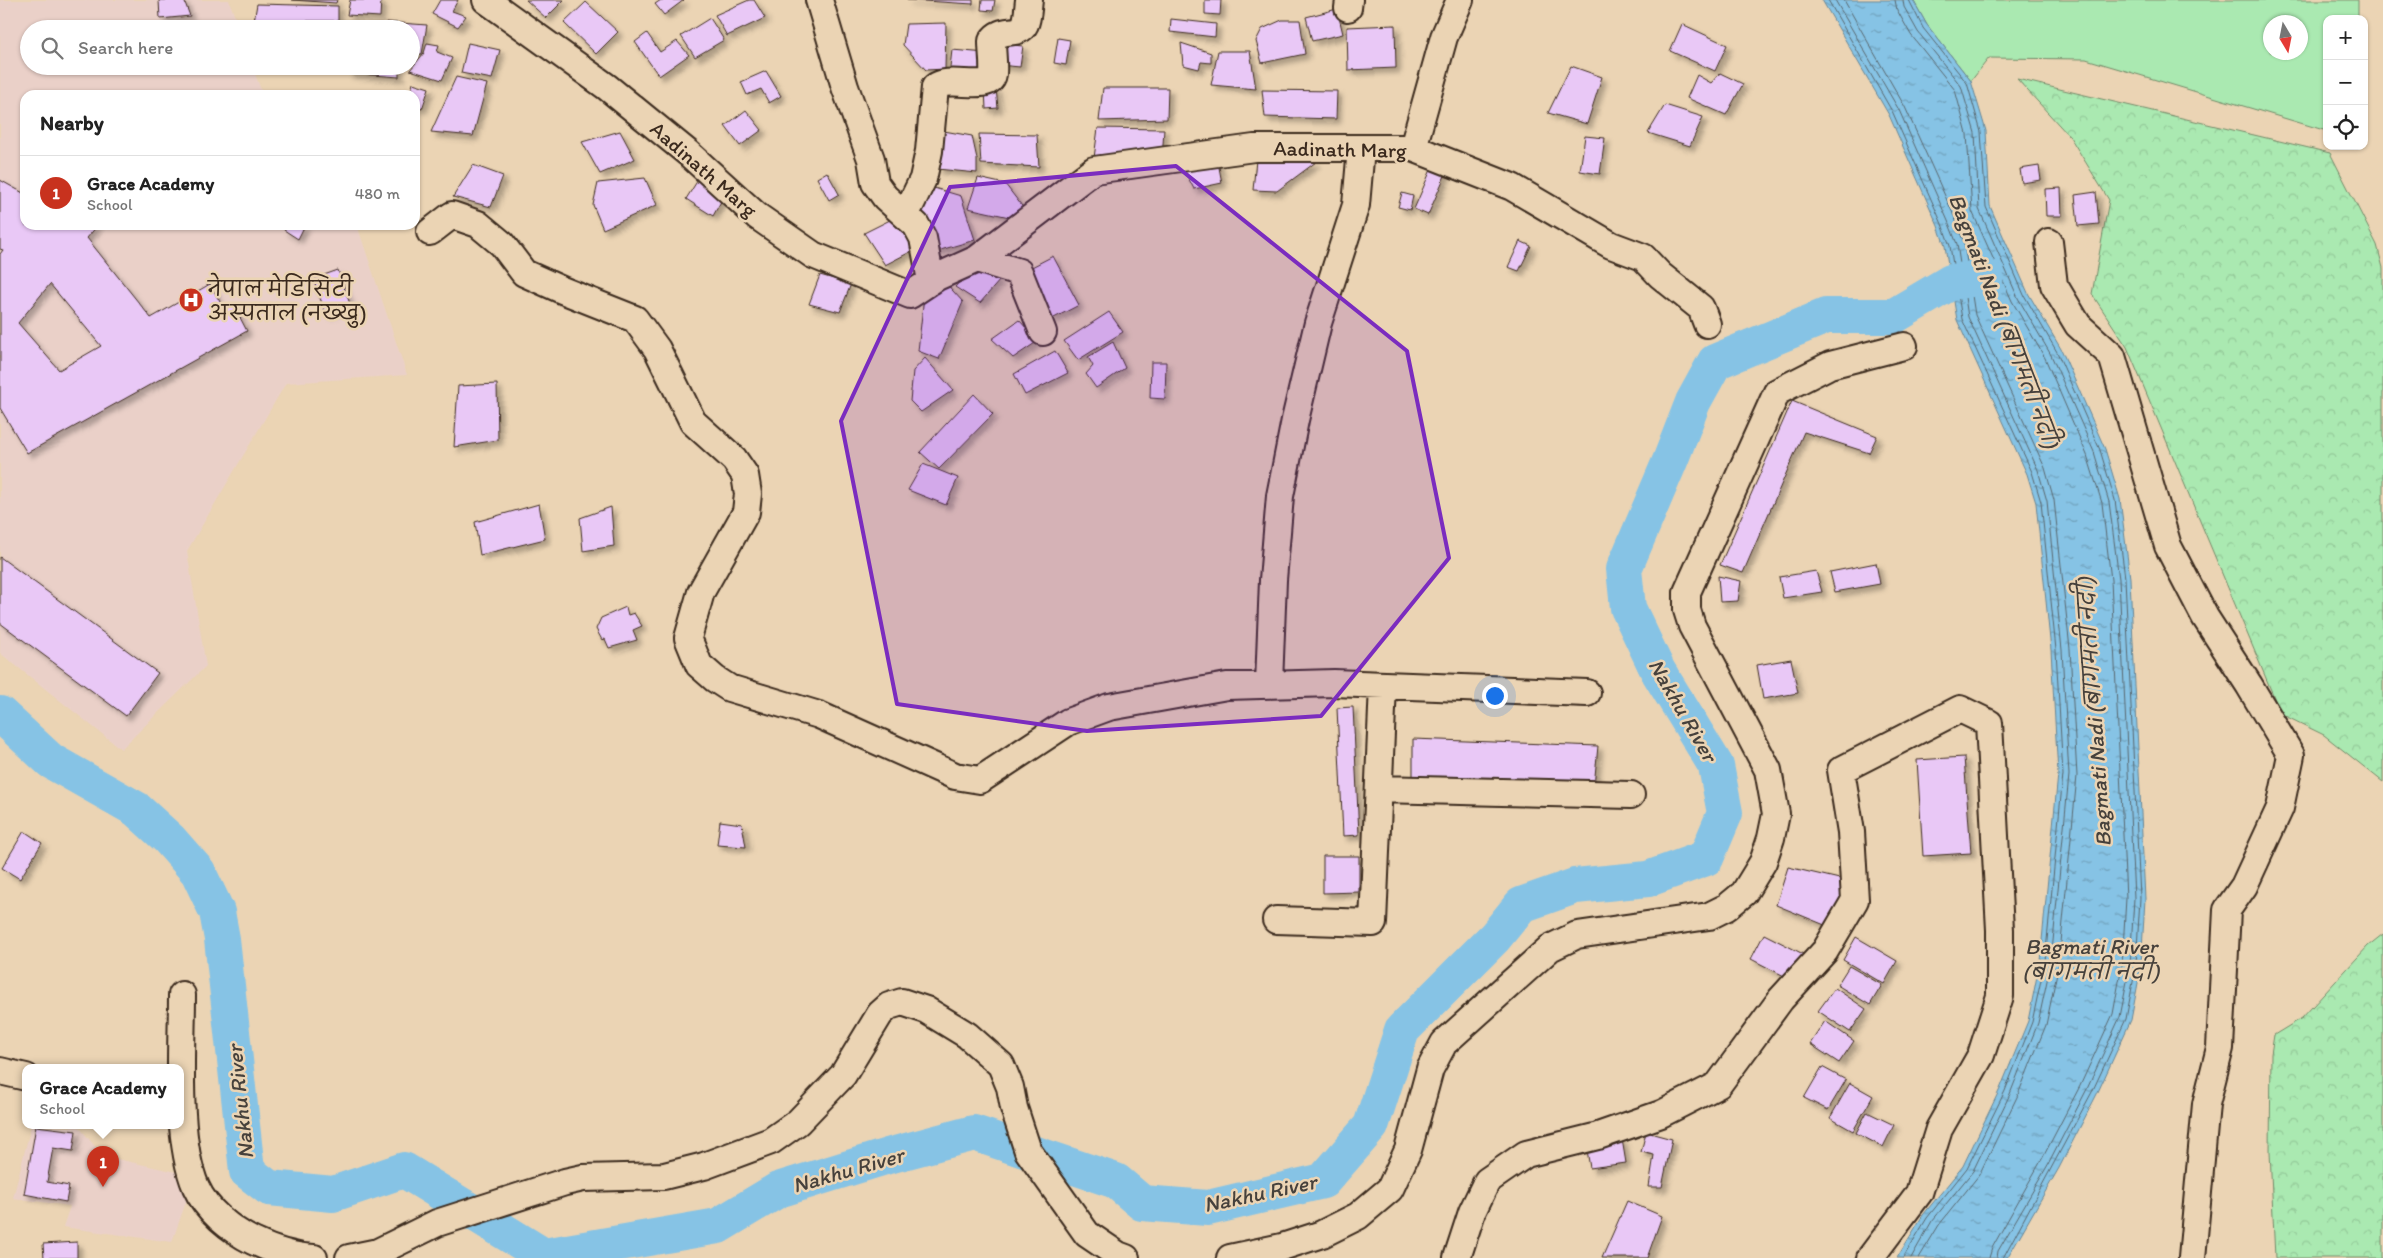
<!DOCTYPE html>
<html lang="en">
<head>
<meta charset="utf-8">
<style>
  body { margin:0; font-family:Itim,"Playpen Sans Deva",sans-serif; background:#f6f6f6; color:#222 }
  .controls { position:absolute; right:15px; top:15px; display:grid; overflow:hidden; border-radius:10px; box-shadow:0 1px 4px #0004 }
  .controls button { width:45px; height:45px; display:grid; place-items:center; padding:0; border:0; border-bottom:1px solid #e0e0e0; background:#fff; color:#222; font:25px sans-serif }
  .compass { position:absolute; left:2263px; top:15px; width:45px; height:45px; border-radius:50%; background:#fff; box-shadow:0 1px 4px #0004; rotate:170deg }
  .you { position:absolute; left:1494px; top:695px; width:18px; height:18px; margin:-12px; border:4px solid #fff; border-radius:50%; background:#1a73e8; box-shadow:0 0 0 8px #1a73e833 }
  .badge { display:grid; place-items:center; width:32px; height:32px; border-radius:50%; background:#c8321e; color:#fff; font-size:16px; font-weight:700 }
  .pin { position:absolute; translate:-50% -41px; filter:drop-shadow(0 1px 2px #0008) }
  .pin::after { content:''; position:absolute; top:26px; width:18px; height:15px; background:inherit; clip-path:polygon(0 0,100% 0,50% 100%) }
  .popup { position:absolute; left:22px; top:1064px; width:162px; height:65px; box-sizing:border-box; display:grid; place-content:center; border-radius:10px; background:#fff; filter:drop-shadow(0 1px 4px #0005); font-size:16px; white-space:nowrap; color:#767676 }
  .popup b { font-size:19px; color:#222 }
  .popup::after { content:''; position:absolute; left:50%; top:100%; margin-left:-10px; border:10px solid transparent; border-top-color:#fff }
  .list { margin:0; padding:0; list-style:none }
  h2 { display:flex; justify-content:space-between; align-items:center; height:65px; margin:0; padding:0 20px; font-size:21px }
  h2 small { font-size:16px; font-weight:400; color:#767676 }
  .list li { display:grid; grid-template-columns:32px 1fr auto; gap:15px; align-items:center; box-sizing:border-box; height:75px; padding:0 20px; border-top:1px solid #e0e0e0 }
  .list b { display:block; font-size:19px; white-space:nowrap }
  .list p { margin:0; font-size:16px; white-space:nowrap; color:#767676 }
  .list em { font-size:16px; font-style:normal; color:#767676 }
  .icon { flex:none; width:28px; height:28px; fill:none; stroke:currentColor; stroke-width:2; stroke-linecap:round; stroke-linejoin:round }
  .map { position:relative; flex:none; width:2383px; height:1258px; overflow:hidden }
  .search { position:absolute; background:#fff; box-shadow:0 1px 4px #0004; left:20px; top:20px; width:400px; height:55px; display:flex; align-items:center; gap:12px; box-sizing:border-box; padding:0 18px; border-radius:28px; color:#767676; font-size:19px }
  .panel { position:absolute; background:#fff; box-shadow:0 1px 4px #0004; left:20px; top:90px; width:400px; height:140px; border-radius:15px }
  .map>svg:first-child { display:block }
  .built { fill:#ead0c8 }
  .grass { fill:#aae9b1; stroke:#728a68; fill-rule:evenodd }
  .forest { fill:url(#forest-crowns); stroke:#728a68 }
  .water { fill:url(#water-ripples); stroke:#688695 }
  .lines { fill:none; stroke-linecap:round; stroke-linejoin:round }
  .shore { stroke:#59676e; stroke-width:1 }
  .river { stroke:#86c3e5; stroke-width:36 }
  .building { fill:#e9c8f6; stroke:#3b2a1e; fill-rule:evenodd; filter:url(#shadow) }
  .minor-casing { stroke:#3b2a1e; stroke-width:30 }
  .minor { stroke:#ebd4b4; stroke-width:26 }
  .marked { fill:#7b2cbf; fill-opacity:0.2; stroke:#7b2cbf; stroke-width:4; stroke-linejoin:round }
  .labels { text-anchor:middle; dominant-baseline:central; stroke-width:5; stroke-linejoin:round; paint-order:stroke }
  .street-label { font-size:21px; fill:#3b2a1e; stroke:#ebd4b4 }
  .poi-label { font-size:21px; fill:#3b2a1e; stroke:#ebd4b4; text-anchor:start }
  .water-label { font-size:22px; font-style:italic; fill:#46413c; stroke:#ebd4b4 }
</style>
</head>
<body>
<div class="map">
<svg width="2383" height="1258" viewBox="0 0 2383 1258">
  <defs>
    <pattern id="forest-crowns" width="20" height="18" patternUnits="userSpaceOnUse" patternTransform="scale(1.25)"><rect width="20" height="18" fill="#aae9b1"/><path d="M2 6a3 3 0 1 1 6 0M12 15a3 3 0 1 1 6 0" fill="none" stroke="#93c898"/></pattern>
    <pattern id="water-ripples" width="26" height="14" patternUnits="userSpaceOnUse" patternTransform="scale(1.25)"><rect width="26" height="14" fill="#86c3e5"/><path d="M2 4q2-2 4 0t4 0M15 11q2-2 4 0t4 0" fill="none" stroke="#6f9fb9"/></pattern>
    <filter id="shadow"><feDropShadow dx="4.5" dy="4.5" stdDeviation="2.5" flood-color="#0004"/></filter>
  </defs>
  <rect width="100%" height="100%" fill="#ebd4b4"/>
  <filter id="ink" filterUnits="userSpaceOnUse"><feTurbulence type="fractalNoise" baseFrequency=".02" numOctaves="2"/><feDisplacementMap in="SourceGraphic" scale="10" xChannelSelector="R" yChannelSelector="G"/><feConvolveMatrix kernelMatrix="1 2 1 2 8 2 1 2 1" color-interpolation-filters="sRGB"/></filter>
  <g filter="url(#ink)">
    <!-- built -->
    <path class="built" d="M0,0H229L239,29H29V66H252L263,95H25V225H357L407,375L286,383L187,551L206,666L121,749L0,653Z
      M31,1126L79,1127L103,1156L195,1176L172,1242L63,1227L70,1206L13,1198Z"/>
    <!-- grass -->
    <path class="grass" d="M1913,0H2358V19H2327V131L2086,59L1989,58L1971,81L1927,25ZM2270,22H2300V52H2270Z"/>
    <!-- forest -->
    <path class="forest" d="M2017,79L2330,153L2377,245L2383,268V782L2324,735L2281,714L2127,347L2092,294L2109,200L2070,137Z
      M2383,934V1258H2275L2270,1152L2271,1054L2274,1035L2302,1018L2368,946Z"/>
    <!-- water -->
    <path class="water" d="M1822,0H1913L1927,25L1971,81L1986,131L1990,206L2028,293L2061,349L2105,449L2120,499L2130,578L2145,899L2141,967L2131,1020L2097,1094L2059,1168L2007,1258H1897L1923,1215L1963,1166L2000,1089L2028,1021L2040,961L2058,774L2051,650L2036,503L2027,474L1957,320L1945,246L1938,226L1889,115Z"/>
    <g class="lines">
      <!-- shore -->
      <path class="shore" d="M1828,0L1893,113L1942,224L1950,246L1962,319L2032,472L2041,502L2056,650L2063,775L2045,961L2032,1022L2005,1091L1967,1168L1927,1218L1903,1258
        M1835,0L1899,110L1948,221L1957,244L1968,317L2038,470L2047,501L2062,650L2069,775L2051,962L2038,1023L2010,1094L1973,1171L1932,1221L1911,1258
        M1844,0L1905,107L1955,218L1964,243L1975,315L2045,468L2054,500L2070,649L2077,776L2059,963L2046,1025L2017,1097L1979,1175L1939,1225L1919,1258
        M1895,0L1897,10L1911,35L1955,90L1967,134L1972,211L2012,301L2045,358L2087,455L2102,503L2111,580L2126,898L2122,965L2113,1014L2080,1086L2042,1159L1992,1248L1989,1258
        M1903,0L1904,7L1918,32L1961,86L1975,133L1979,209L2018,298L2051,355L2094,452L2109,502L2119,579L2134,898L2130,966L2120,1017L2087,1089L2049,1163L1998,1251L1997,1258
        M1909,0L1923,28L1967,83L1981,132L1986,207L2024,295L2057,352L2100,450L2115,500L2125,578L2140,898L2136,966L2126,1019L2092,1092L2003,1258"/>
      <!-- river -->
      <path class="river" d="M0,714L51,761L136,809L169,839L198,872L217,912L222,939L247,1171L269,1188L333,1194L404,1170L544,1256L718,1226L778,1190L888,1156L974,1133L1116,1181L1142,1203L1208,1208L1323,1181L1371,1126L1402,1030L1495,937L1521,905L1575,886L1648,879L1706,858L1725,813L1716,766L1658,671L1628,608L1624,569L1670,461L1693,402L1715,362L1826,316H1894L1951,282L1986,277"/>
    </g>
    <!-- building -->
    <path class="building" d="M159,0H184L190,16L160,19Z
      M292,0H337L336,3Z
      M350,0H381L380,17L347,15Z
      M440,0H458L452,11L466,16L458,27L432,14Z
      M526,0H564L546,18Z
      M661,0H684L664,15L655,4Z
      M749,0H754L765,18L727,36L715,15Z
      M907,0H973V4Z
      M982,0H995L993,11L981,10Z
      M1205,0H1221L1220,15L1205,14Z
      M586,2L618,32L596,54L564,23Z
      M257,4L338,6V21H254Z
      M1337,9L1343,34L1312,41L1306,17Z
      M710,18L724,40L695,57L681,36Z
      M1171,19L1216,24L1215,37L1170,32Z
      M1282,20H1300L1305,54L1262,63L1256,41L1262,29Z
      M386,22L427,25L422,54L411,53V29H385Z
      M946,23L945,69L926,70L903,45L906,24Z
      M1682,24L1727,45L1715,71L1670,51Z
      M1395,25L1396,68L1348,70L1347,27Z
      M647,33L660,52L677,41L689,55L659,76L635,42Z
      M1058,38L1070,40L1066,65L1054,63Z
      M427,43L439,45L437,52L452,58L442,80L410,70L424,53Z
      M468,43L500,50L492,79L461,73Z
      M1181,43L1211,53V63L1201,62L1199,69L1183,65Z
      M1001,44L1023,46L1020,67L999,65Z
      M952,50L986,53L985,79L949,76Z
      M1218,51H1250L1256,89L1211,85Z
      M350,66H399V77L348,73Z
      M1571,66L1602,77L1587,124L1548,113Z
      M766,71L781,96L769,103L761,89L747,95L741,82Z
      M1720,73L1743,84L1726,115L1687,98L1697,75L1711,83Z
      M456,77L487,84L473,136L431,132Z
      M413,83L429,88L422,109L415,107V95H410Z
      M996,88L998,108L986,109L985,89Z
      M1103,88H1168L1167,119L1099,121Z
      M1262,90L1337,91L1336,119L1265,117Z
      M1665,105L1703,117L1690,146L1648,133Z
      M746,110L762,130L740,146L725,126Z
      M1098,128L1164,129L1162,160L1094,158Z
      M620,131L635,159L600,174L582,142Z
      M944,131L972,136L977,159V173L937,169Z
      M979,134L1037,135L1039,167L981,164Z
      M1585,136L1605,138L1600,174L1580,171Z
      M1217,157L1222,183L1194,189L1181,164Z
      M1436,158L1450,164L1428,215L1414,209Z
      M1256,160L1316,162L1277,191L1253,190Z
      M473,165L503,176L491,207L453,197Z
      M2039,166L2041,180L2022,183L2020,169Z
      M827,172L839,194L829,200L817,178Z
      M701,175L724,196L713,216L686,199Z
      M645,178L657,205L603,229L593,205L598,183Z
      M978,178L1005,184L1025,210L1014,218L968,208Z
      M0,180L25,194V225H98L87,238L151,318L210,284L224,309L233,304L247,331L27,453L0,408V254L3,250L0,249ZM50,284L101,346L59,370L18,323Z
      M924,185L961,196L975,240L930,253L917,206Z
      M2061,188L2062,216H2046L2045,189Z
      M2096,192L2099,224L2078,226L2075,195Z
      M1402,193L1413,196L1410,210L1398,207Z
      M896,217L914,250L885,265L864,233Z
      M286,225H305L298,239L284,230Z
      M1520,241L1531,246L1519,271L1508,267Z
      M1053,256L1079,305L1052,319L1026,270Z
      M975,264L1000,280L980,303L955,287Z
      M338,270L350,304L326,314L313,279Z
      M820,275L851,284L840,312L809,304Z
      M943,280L963,302L939,359L918,351L924,296Z
      M1109,312L1123,332L1078,360L1064,341Z
      M1019,320L1038,341L1013,358L992,339Z
      M1113,342L1125,368L1096,388L1086,374L1093,366L1088,357Z
      M1055,351L1068,373L1025,395L1014,374Z
      M925,358L953,390L921,412L910,401L913,371Z
      M1151,362H1166L1165,399L1150,398Z
      M497,384L498,440L454,447L458,386Z
      M974,394L993,414L939,469L920,452Z
      M1792,401L1877,436L1869,453L1804,432L1743,573L1720,565Z
      M923,464L958,478L946,505L908,490Z
      M539,504L545,539L480,555L475,522Z
      M611,507L614,546L583,551L580,518Z
      M0,557L158,673L126,716L0,623Z
      M1876,563L1880,584L1835,592L1830,572Z
      M1816,571L1822,592L1783,598L1779,577Z
      M1718,576L1741,581L1738,601L1720,602Z
      M626,607L628,615L634,613L642,626L633,630L637,640L609,648L605,639L602,640L596,629L601,618Z
      M1791,659L1798,693L1763,699L1757,665Z
      M1353,707L1359,835L1343,836L1337,708Z
      M1413,739L1598,746L1594,786L1413,781Z
      M1964,757L1971,853L1923,856L1917,760Z
      M720,821L742,824L746,847L717,845Z
      M24,831L42,843L20,879L2,868Z
      M1323,856H1359V892L1323,893Z
      M1788,867L1848,881L1832,928L1776,905Z
      M1764,934L1805,955L1792,980L1751,959Z
      M1856,937L1897,961L1884,984L1843,960Z
      M1849,966L1882,985L1870,1005L1837,985Z
      M1835,988L1866,1009L1850,1032L1818,1011Z
      M1825,1021L1854,1041L1839,1063L1810,1044Z
      M1822,1067L1846,1080L1828,1110L1804,1098Z
      M1850,1083L1873,1096L1853,1131L1830,1118Z
      M1867,1112L1894,1125L1883,1147L1856,1133Z
      M36,1126L76,1131L73,1151L53,1148L47,1182L69,1186L66,1202L24,1194Z
      M1646,1132L1672,1139L1662,1187H1649L1654,1155L1641,1152Z
      M1622,1139L1626,1163L1590,1168L1586,1144Z
      M1627,1201L1662,1216L1647,1258H1602Z
      M77,1242V1258H44L43,1244Z"/>
    <g class="lines">
      <defs>
        <path id="minor" d="M486,0L607,87L688,153L757,216L813,255L910,295L937,277L977,259L1019,272L1043,332
          M819,0L845,87L871,159L875,183L885,197L916,225L923,238L931,281
          M1348,8L1349,0
          M1413,148L1444,37L1460,0
          M906,214L923,179L929,151L935,87C949,75 990,93 993,74C994,64 992,52 992,41C1001,26 1019,37 1025,24C1028,18 1028,7 1029,0
          M430,232L452,215L478,224L502,244L524,273L562,290L635,319L657,349L693,422L734,459L745,475L748,494L746,512L701,592L688,638L699,665L715,679L729,688L819,715L955,776L980,780L1068,722L1109,707L1227,686L1334,683L1587,693
          M2049,242L2054,285L2078,325L2112,356L2168,546L2205,617L2249,685L2291,755L2280,808L2244,886L2227,910L2220,1048L2206,1104L2192,1258
          M977,259L1094,170L1254,148H1413L1512,187L1611,245L1643,257L1660,275L1701,308L1707,324
          M1269,684L1273,580L1280,496L1295,420L1318,323L1356,205L1361,148
          M1379,789L1631,795
          M1276,920L1373,923L1383,685
          M182,995C182,1049 175,1138 196,1187C206,1210 231,1230 253,1241C272,1250 293,1257 314,1258
          M0,1071L26,1077
          M349,1258L378,1252L437,1223L565,1182L583,1178L664,1176L704,1166L771,1141L798,1122L843,1075L880,1014L889,1006L902,1002L926,1010L967,1035L1001,1065L1010,1087L1014,1108L1028,1151L1087,1234L1118,1255L1126,1258
          M1230,1258L1282,1247L1322,1234L1358,1216L1390,1189L1408,1150L1430,1069L1444,1043L1550,948L1577,935L1709,916L1727,907L1744,893L1763,862L1771,838L1776,814L1768,770L1692,626L1687,610V592L1777,392L1830,365L1904,346
          M1457,1258L1472,1212L1487,1181L1526,1154L1598,1136L1661,1114L1718,1085L1781,999L1825,951L1855,900L1851,832L1841,770L1960,709L1989,723L2000,930V996L1981,1055L1939,1129L1919,1193L1870,1258"/>
      </defs>
      <!-- minor casing -->
      <use href="#minor" class="minor-casing"/>
      <!-- minor -->
      <use href="#minor" class="minor"/>
    </g>
  </g>
  <!-- marked area -->
  <path class="marked" d="M1176,166L1407,351L1449,558L1321,716L1087,731L897,704L841,421L950,187Z"/>
  <!-- icons -->
  <defs>
    <symbol id="hospital-disc" viewBox="-11 -11 22 22"><circle r="9.5" fill="#c8321e" stroke="#ebd4b4"/><path d="M-5-5h3v3.5h4V-5h3V5h-3V1.5h-4V5h-3Z" fill="#fff"/></symbol>
  </defs>
  <g fill-rule="evenodd">
    <use href="#hospital-disc" x="177" y="286" width="28" height="28"/>
  </g>
  <g class="labels">
    <!-- street labels -->
    <g class="street-label">
      <text transform="translate(1340 149) rotate(1)">Aadinath Marg</text>
      <text transform="translate(704 169) rotate(41)">Aadinath Marg</text>
    </g>
    <!-- poi labels -->
    <g class="poi-label">
      <text x="208" y="288">नेपाल मेडिसिटी<tspan x="208" dy="24">अस्पताल (नख्खु)</tspan></text>
    </g>
    <!-- water labels -->
    <g class="water-label">
      <text transform="translate(2004 321) rotate(69)">Bagmati Nadi (बागमती नदी)</text>
      <text transform="translate(1683 710) rotate(60)">Nakhu River</text>
      <text transform="translate(2094 712) rotate(-94)">Bagmati Nadi (बागमती नदी)</text>
      <text x="2091" y="946">Bagmati River<tspan x="2091" dy="25">(बागमती नदी)</tspan></text>
      <text transform="translate(240 1102) rotate(-96)">Nakhu River</text>
      <text transform="translate(848 1170) rotate(-16)">Nakhu River</text>
      <text transform="translate(1260 1193) rotate(-12)">Nakhu River</text>
    </g>
  </g>
</svg>
<div class="controls">
<button>+</button>
<button>−</button>
<button><svg class="icon" aria-label="locate" viewBox="0 0 24 24"><circle cx="12" cy="12" r="6"/><path d="M12 2v4M12 18v4M2 12h4M18 12h4"/></svg></button>
</div>
<svg class="compass" viewBox="-18 -18 36 36"><path d="M0-13l5 13h-10z" fill="#e53935"/><path d="M0 13l5-13h-10z" fill="#767676"/></svg>
<div class="you"></div>
<div class="pin badge" style="left:103px;top:1187px">1</div>
<div class="popup"><b>Grace Academy</b>School</div>
<div class="search"><svg class="icon" aria-label="search" viewBox="0 0 24 24"><circle cx="10" cy="10" r="6"/><path d="M15 15l6 6"/></svg>Search here</div>
<section class="panel">
<h2>Nearby<small></small></h2>
<ul class="list">
<li><span class="badge">1</span><div><b>Grace Academy</b><p>School</p></div><em>480 m</em></li>
</ul>
</section>
</div>
</body>
</html>
